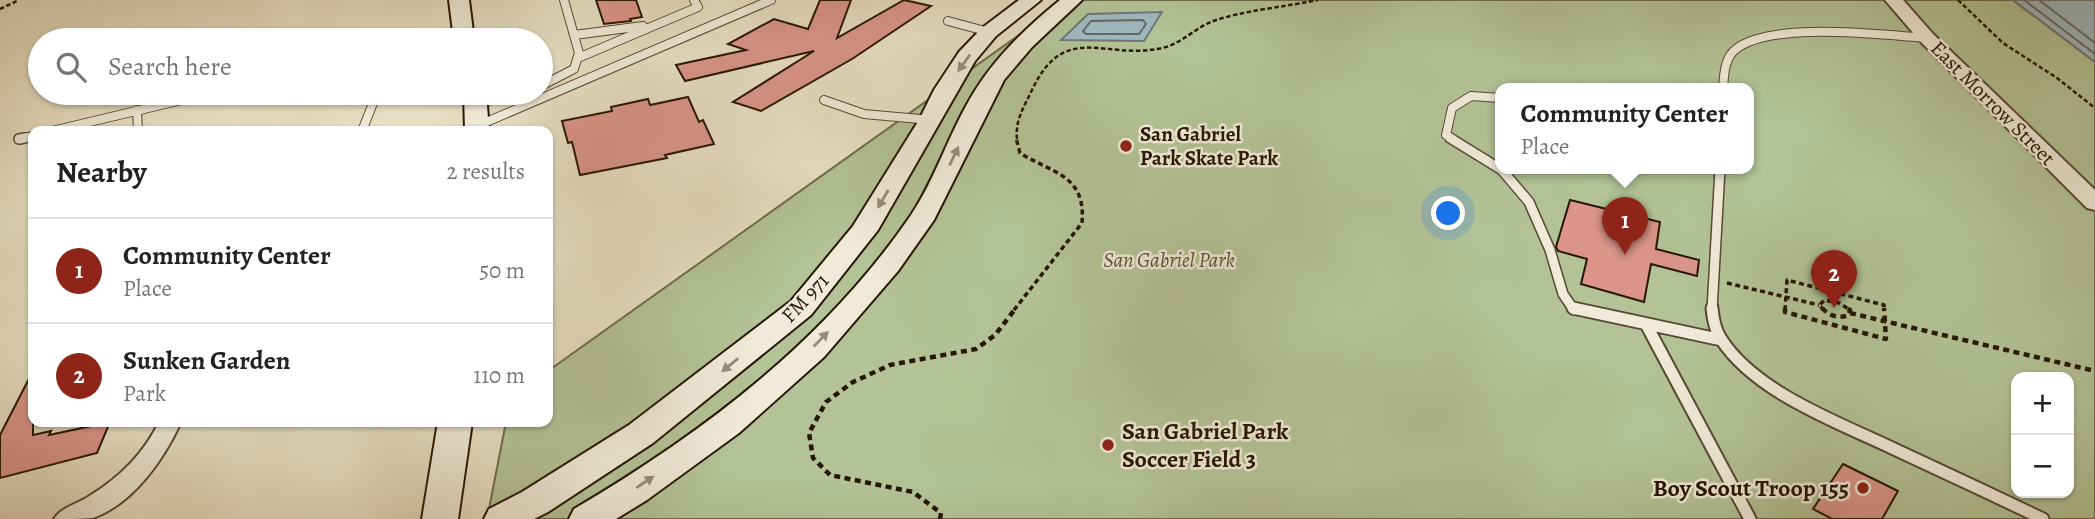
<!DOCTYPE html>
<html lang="en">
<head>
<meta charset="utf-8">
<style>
  body { margin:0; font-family:Alegreya,serif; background:#f2f2f2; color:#222 }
  .controls { position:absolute; right:21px; bottom:21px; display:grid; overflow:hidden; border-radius:14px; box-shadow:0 2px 5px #0004 }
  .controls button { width:63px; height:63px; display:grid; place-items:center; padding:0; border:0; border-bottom:2px solid #e0e0e0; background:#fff; color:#222; font:35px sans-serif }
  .you { position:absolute; left:1449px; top:214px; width:24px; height:24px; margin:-18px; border:5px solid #fff; border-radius:50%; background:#1a73e8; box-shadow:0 0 0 10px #1a73e833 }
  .badge { display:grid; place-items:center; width:46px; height:46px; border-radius:50%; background:#8f2418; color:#fff; font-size:23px; font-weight:700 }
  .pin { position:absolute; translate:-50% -58px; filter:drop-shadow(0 2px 4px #0008) }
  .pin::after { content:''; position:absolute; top:37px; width:24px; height:21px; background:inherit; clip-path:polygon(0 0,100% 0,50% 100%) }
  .popup { position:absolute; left:1495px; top:83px; width:259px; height:91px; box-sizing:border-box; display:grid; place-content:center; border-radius:14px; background:#fff; filter:drop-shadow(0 2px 5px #0005); font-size:23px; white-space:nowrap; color:#767676 }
  .popup b { font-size:26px; color:#222 }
  .popup::after { content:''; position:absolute; left:50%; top:100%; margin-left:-14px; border:14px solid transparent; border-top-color:#fff }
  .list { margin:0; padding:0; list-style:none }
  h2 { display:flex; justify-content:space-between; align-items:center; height:91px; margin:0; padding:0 28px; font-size:30px }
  h2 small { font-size:23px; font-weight:400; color:#767676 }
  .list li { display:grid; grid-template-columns:46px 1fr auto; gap:21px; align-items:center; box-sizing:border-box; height:105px; padding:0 28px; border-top:2px solid #e0e0e0 }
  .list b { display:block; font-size:26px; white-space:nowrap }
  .list p { margin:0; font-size:23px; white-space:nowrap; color:#767676 }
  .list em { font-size:23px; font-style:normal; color:#767676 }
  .icon { flex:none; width:38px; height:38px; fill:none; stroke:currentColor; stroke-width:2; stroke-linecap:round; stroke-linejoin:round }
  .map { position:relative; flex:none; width:2095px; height:519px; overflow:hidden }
  .search { position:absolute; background:#fff; box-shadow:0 2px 5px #0004; left:28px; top:28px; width:525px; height:77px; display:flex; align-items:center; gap:18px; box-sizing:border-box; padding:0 24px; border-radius:38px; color:#767676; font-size:26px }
  .panel { position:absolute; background:#fff; box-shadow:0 2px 5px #0004; left:28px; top:126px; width:525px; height:301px; border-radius:14px }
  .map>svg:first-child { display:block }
  .green { fill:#b3c397; stroke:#6d6c4c; stroke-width:2; fill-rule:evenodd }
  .water { fill:#9ebac0; stroke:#6e7874; stroke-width:2 }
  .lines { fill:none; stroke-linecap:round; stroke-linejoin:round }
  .shore { stroke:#626861; stroke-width:2 }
  .building { fill:#db958b; stroke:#271602; stroke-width:2 }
  .service-far2-casing { stroke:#574833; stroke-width:10 }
  .service-far1-casing { stroke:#574833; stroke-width:12 }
  .service-casing { stroke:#574833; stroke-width:15 }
  .minor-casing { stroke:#574833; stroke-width:4 }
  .tertiary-casing { stroke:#574833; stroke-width:4 }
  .secondary-casing { stroke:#271602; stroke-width:4 }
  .path-far2 { stroke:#271602; stroke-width:2.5; stroke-dasharray:4.5 2.5; stroke-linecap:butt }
  .path-far1 { stroke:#271602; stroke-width:3.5; stroke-dasharray:5 3.5; stroke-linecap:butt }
  .path { stroke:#271602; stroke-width:4.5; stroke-dasharray:6 4.5; stroke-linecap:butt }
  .service-far2 { stroke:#f0ebd9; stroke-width:8 }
  .service-far1 { stroke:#f0ebd9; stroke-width:9 }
  .service { stroke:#f0ebd9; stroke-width:11 }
  .minor { fill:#f0ebd9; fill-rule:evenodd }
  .tertiary { fill:#f0ebd9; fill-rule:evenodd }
  .secondary { fill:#f0ebd9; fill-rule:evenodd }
  .oneway { fill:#968b78 }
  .poi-dot { fill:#8f2418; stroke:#f0ebd9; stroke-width:2.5 }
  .labels { text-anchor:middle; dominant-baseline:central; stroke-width:5; stroke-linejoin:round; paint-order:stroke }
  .street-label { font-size:21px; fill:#271602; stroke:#f0ebd9 }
  .poi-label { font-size:21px; font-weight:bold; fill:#271602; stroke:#f0ebd9; text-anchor:start }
  .park-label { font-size:21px; font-style:italic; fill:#585336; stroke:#f0ebd9 }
  .near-poi-label { font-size:24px; font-weight:bold; fill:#271602; stroke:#f0ebd9; text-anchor:start }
</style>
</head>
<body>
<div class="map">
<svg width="2095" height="519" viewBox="0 0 2095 519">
  <rect width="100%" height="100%" fill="#e8e0c5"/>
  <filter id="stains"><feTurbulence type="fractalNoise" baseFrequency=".00286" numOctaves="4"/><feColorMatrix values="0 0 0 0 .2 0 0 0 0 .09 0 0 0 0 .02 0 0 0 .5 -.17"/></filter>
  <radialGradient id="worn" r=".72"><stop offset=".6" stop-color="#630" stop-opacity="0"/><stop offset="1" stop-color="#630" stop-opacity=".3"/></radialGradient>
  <!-- green -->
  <path class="green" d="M1068,0H2013L2095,62V519H487L506,422H548V371ZM1501,89H1749V169H1501ZM2016,377H2069V493H2016Z"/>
  <!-- water -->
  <path class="water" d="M2013,0H2095V62Z
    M1162,12L1144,41L1061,40L1088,14Z"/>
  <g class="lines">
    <!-- shore -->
    <path class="shore" d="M2024,0L2095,54
      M2039,0L2095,43
      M1143,20L1146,24L1139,34H1086L1083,31L1091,21Z"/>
  </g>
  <!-- building -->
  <path class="building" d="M596,0H636L642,17L630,19L631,21L604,24Z
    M820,0H851L837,38L904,0L931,6L852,59L761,111L733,102L814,51L685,81L676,65L746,50L728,44L774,19L808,29Z
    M688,97L699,122L703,120L714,144L665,155L667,158L580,175L572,142L568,143L562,121L612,111L611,107L648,99L650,105Z
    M1570,200L1660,222L1656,249L1699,260L1697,276L1651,264L1644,302L1581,284L1587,259L1558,251L1556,247Z
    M33,371V435L51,431L49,435L110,422L97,453L0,478V435Z
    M1843,464L1898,491L1882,519H1832L1813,509Z"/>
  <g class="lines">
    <defs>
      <path id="service-far2" d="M948,21L989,32
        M574,35L643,26
        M578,58L698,7L694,0
        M541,86L574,69L579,53L564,0
        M1723,89C1724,76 1724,58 1736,49C1772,21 1881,35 1927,38
        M824,100L864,114L931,120
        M477,103L525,93
        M137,110L138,131
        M477,126L771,0
        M52,131L211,93
        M362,131L377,93
        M19,139L33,136
        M1453,139L1446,135L1452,108L1471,96L1501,98"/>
      <path id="service-far1" d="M1450,138L1502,170L1529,202L1550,250L1563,294L1574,310
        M19,139L25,138
        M1712,310L1720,169"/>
      <path id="service" d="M1573,308L1722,340
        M1712,308C1713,319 1715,330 1721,339C1755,392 1837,422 1892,448C1942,471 1993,495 2043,519
        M1647,326L1750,519"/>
      <path id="minor" d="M159,422H181C164,459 134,503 93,518C83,519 66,519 54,519C61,507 80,503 91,495C120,477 144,453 159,422Z"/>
      <path id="tertiary" d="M1885,0H1903L1933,34L2095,190V210L2087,208L1921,42Z"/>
      <path id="secondary" d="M449,0H469L474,40H454Z
        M1019,0H1041L996,36L975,61L878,230L811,315L653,443L548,512L534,519H484L489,509L522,492L629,425L791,301L853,226L919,120L934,90L959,52L982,28Z
        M1060,0H1082L1032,47L1004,80L934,220L898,271L824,357L739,433L647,500L616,519H569L574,509C703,433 826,340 911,215C934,181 946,142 966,106C989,63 1023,30 1060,0Z
        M464,93H486L489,131H465Z
        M438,422H472L458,519H422Z"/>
    </defs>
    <!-- service-far2 casing -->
    <use href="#service-far2" class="service-far2-casing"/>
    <!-- service-far1 casing -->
    <use href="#service-far1" class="service-far1-casing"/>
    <!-- service casing -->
    <use href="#service" class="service-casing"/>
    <!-- minor casing -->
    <use href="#minor" class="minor-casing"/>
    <!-- tertiary casing -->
    <use href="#tertiary" class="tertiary-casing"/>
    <!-- secondary casing -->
    <use href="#secondary" class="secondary-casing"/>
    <!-- path-far2 -->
    <path class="path-far2" d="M1958,0L2003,43L2057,78L2095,108
      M0,9L19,0
      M1017,139C1015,120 1024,107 1032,90C1065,20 1105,61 1162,48C1181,44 1195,28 1213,21C1246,10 1284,7 1318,0"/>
    <!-- path-far1 -->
    <path class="path-far1" d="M1727,283L1819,305
      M1014,310L1082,223C1086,175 1054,174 1020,153L1016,138
      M1785,310L1787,280L1884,305V310
      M1824,310L1819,305L1825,300L1839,303L1850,310"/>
    <!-- path -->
    <path class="path" d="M1785,308V312L1886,339L1884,308
      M1822,308C1830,316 1838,319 1849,315L1850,310L1847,308
      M1850,313L2095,371
      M940,519L941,513L913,492L830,475L813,458L809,433L826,402L853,382L890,365L976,349L995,335L1016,308"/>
    <!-- service-far2 -->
    <use href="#service-far2" class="service-far2"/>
    <!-- service-far1 -->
    <use href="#service-far1" class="service-far1"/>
    <!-- service -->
    <use href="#service" class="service"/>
    <!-- minor -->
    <use href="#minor" class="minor"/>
    <!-- tertiary -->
    <use href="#tertiary" class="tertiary"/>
    <!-- secondary -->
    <use href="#secondary" class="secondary"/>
  </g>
  <!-- one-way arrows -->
  <defs><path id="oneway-solid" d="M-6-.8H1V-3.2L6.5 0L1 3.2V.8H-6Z" transform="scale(1.75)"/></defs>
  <g class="oneway">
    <use href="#oneway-solid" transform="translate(964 63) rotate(126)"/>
    <use href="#oneway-solid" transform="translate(954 156) rotate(-64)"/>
    <use href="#oneway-solid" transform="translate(883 199) rotate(121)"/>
    <use href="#oneway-solid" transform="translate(821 339) rotate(-46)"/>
    <use href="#oneway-solid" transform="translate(730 365) rotate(141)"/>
    <use href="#oneway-solid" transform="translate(645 482) rotate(-34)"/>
  </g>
  <!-- markers -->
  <g class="poi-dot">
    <circle cx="1126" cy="146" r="7"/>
    <circle cx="1108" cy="445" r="7"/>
    <circle cx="1863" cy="488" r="7"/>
  </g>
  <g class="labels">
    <!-- street labels -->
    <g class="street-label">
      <text transform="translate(1993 103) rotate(45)">East Morrow Street</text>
      <text transform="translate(805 298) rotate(-47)">FM 971</text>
    </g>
    <!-- poi labels -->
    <g class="poi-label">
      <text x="1140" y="134">San Gabriel<tspan x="1140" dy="24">Park Skate Park</tspan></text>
    </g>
    <!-- park labels -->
    <g class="park-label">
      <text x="1169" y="260">San Gabriel Park</text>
    </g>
    <!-- near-poi labels -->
    <g class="near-poi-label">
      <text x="1122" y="431">San Gabriel Park<tspan x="1122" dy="28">Soccer Field 3</tspan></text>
      <text x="1849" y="488" text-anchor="end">Boy Scout Troop 155</text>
    </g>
  </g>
  <rect width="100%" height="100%" filter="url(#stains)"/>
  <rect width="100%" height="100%" fill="url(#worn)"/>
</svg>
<div class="controls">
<button>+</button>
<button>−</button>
</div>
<div class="you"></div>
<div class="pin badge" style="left:1625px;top:255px">1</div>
<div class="popup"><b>Community Center</b>Place</div>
<div class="pin badge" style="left:1834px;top:308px">2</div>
<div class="search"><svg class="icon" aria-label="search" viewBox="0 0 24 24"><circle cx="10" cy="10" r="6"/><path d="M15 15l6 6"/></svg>Search here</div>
<section class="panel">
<h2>Nearby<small>2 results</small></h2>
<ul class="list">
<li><span class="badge">1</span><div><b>Community Center</b><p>Place</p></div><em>50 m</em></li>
<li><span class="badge">2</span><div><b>Sunken Garden</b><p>Park</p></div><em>110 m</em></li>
</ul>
</section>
</div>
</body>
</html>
